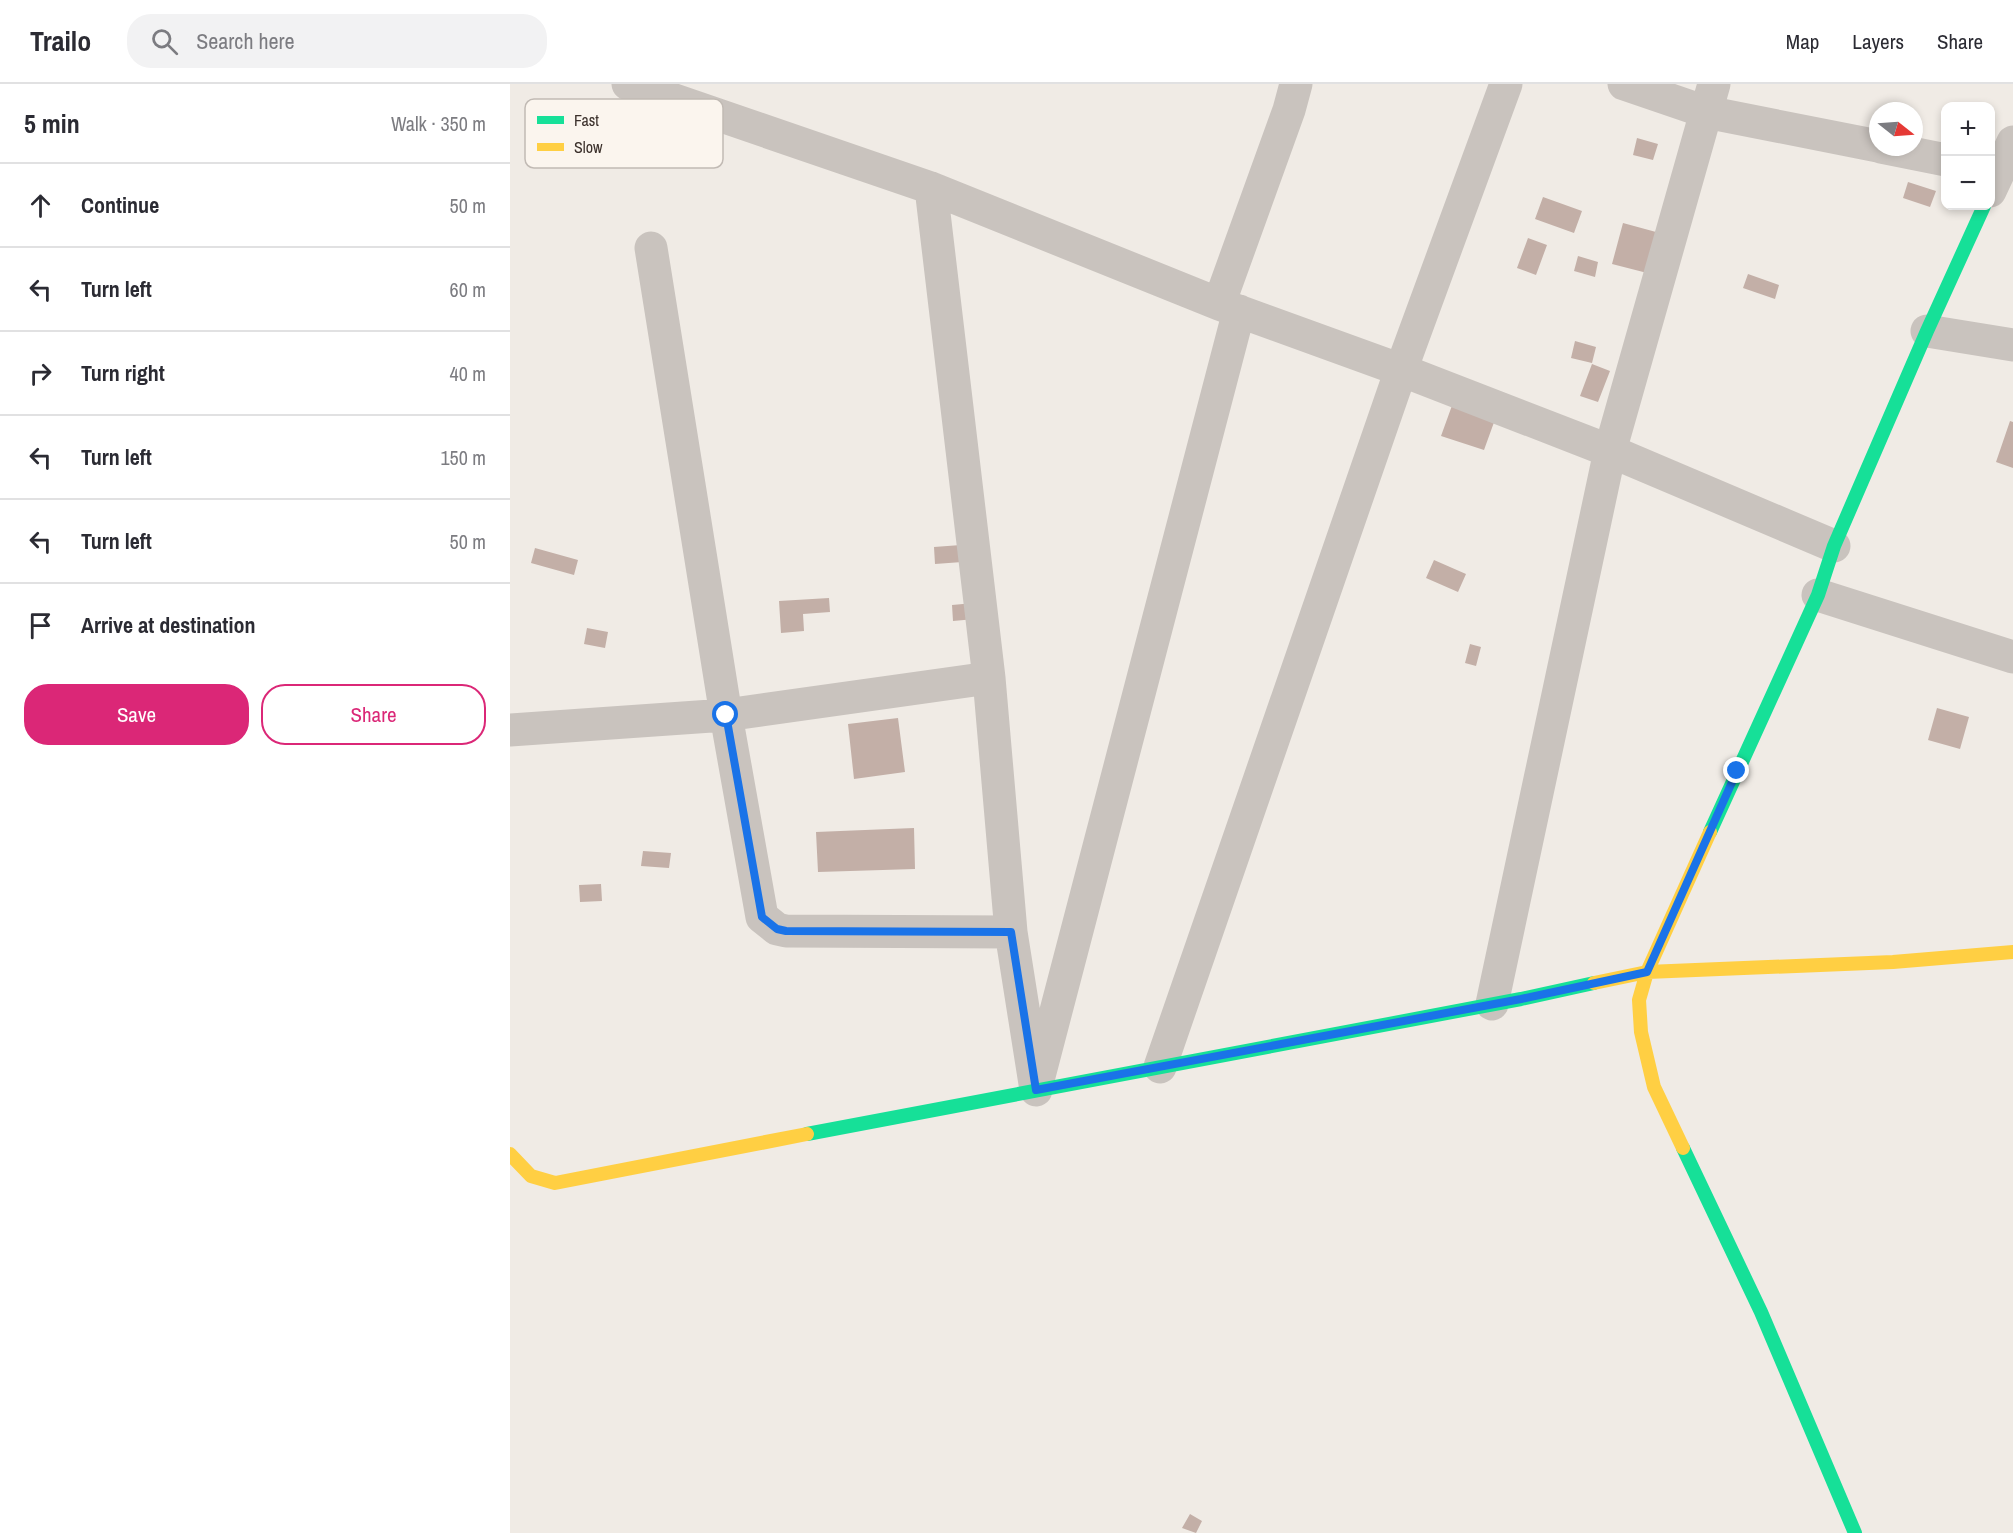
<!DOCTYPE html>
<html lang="en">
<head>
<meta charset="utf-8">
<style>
  body { margin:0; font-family:"Archivo Narrow",sans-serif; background:#f2f2f3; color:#2b2b33 }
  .controls { position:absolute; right:18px; top:18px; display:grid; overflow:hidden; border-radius:12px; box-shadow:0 3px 9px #0003 }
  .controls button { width:54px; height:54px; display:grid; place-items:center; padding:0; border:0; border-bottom:2px solid #e1e1e2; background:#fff; color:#2b2b33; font:30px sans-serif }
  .compass { position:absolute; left:1359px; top:18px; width:54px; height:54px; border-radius:50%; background:#fff; box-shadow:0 3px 9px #0003; rotate:107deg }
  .stop { position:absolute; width:18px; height:18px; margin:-14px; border:4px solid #1a73e8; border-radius:50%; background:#fff }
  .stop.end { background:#1a73e8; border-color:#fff; box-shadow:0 2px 6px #0008 }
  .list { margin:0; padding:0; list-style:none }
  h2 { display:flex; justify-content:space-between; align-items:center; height:78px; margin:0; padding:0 24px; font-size:26px }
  h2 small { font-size:20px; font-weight:400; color:#7c7c81 }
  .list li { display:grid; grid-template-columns:39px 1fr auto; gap:18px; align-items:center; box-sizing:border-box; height:84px; padding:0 24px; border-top:2px solid #e1e1e2 }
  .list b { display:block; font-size:22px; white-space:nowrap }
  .list em { font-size:20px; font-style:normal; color:#7c7c81 }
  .actions { display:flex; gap:12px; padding:18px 24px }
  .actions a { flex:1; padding:14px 0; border:2px solid #db2777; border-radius:24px; text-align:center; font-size:21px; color:#db2777 }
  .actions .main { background:#db2777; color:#fff }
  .icon { flex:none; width:33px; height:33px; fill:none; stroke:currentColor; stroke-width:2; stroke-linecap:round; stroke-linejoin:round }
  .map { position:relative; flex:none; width:1503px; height:1449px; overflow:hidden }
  header { display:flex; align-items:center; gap:36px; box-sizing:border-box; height:84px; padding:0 30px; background:#fff; border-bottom:2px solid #e1e1e2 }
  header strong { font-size:28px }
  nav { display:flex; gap:33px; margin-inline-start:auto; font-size:21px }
  .search { width:420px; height:54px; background:#f2f2f3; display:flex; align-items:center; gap:15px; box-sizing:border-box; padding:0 21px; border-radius:24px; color:#7c7c81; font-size:22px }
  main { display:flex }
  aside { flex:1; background:#fff }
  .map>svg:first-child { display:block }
  .building { fill:#c3afa7 }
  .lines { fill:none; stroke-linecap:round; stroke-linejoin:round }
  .street { stroke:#c9c3be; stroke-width:33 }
  .fast { stroke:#16e098; stroke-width:14 }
  .slow { stroke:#ffcf43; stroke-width:14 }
  .route { stroke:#1a73e8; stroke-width:8 }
  .key { fill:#fbf5ee; stroke:#c1bab4; stroke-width:1.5 }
  .key-label { font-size:16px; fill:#3b302b }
</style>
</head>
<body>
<header>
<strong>Trailo</strong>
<div class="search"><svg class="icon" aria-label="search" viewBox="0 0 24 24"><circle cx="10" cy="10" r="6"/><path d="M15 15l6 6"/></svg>Search here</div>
<nav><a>Map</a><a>Layers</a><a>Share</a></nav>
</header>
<main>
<aside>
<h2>5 min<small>Walk · 350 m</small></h2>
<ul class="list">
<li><svg class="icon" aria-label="ahead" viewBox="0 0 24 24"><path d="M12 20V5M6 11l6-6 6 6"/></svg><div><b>Continue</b></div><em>50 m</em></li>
<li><svg class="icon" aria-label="left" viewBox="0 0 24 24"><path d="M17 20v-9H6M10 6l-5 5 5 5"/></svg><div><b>Turn left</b></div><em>60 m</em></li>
<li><svg class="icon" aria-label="right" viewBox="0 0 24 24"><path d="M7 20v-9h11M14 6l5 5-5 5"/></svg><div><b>Turn right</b></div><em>40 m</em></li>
<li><svg class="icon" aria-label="left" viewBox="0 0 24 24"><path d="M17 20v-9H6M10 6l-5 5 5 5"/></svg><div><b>Turn left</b></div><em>150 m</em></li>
<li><svg class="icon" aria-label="left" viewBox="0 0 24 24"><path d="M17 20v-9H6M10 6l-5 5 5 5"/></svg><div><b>Turn left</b></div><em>50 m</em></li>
<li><svg class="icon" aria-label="arrive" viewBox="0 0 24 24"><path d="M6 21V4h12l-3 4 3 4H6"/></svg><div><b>Arrive at destination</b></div></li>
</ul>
<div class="actions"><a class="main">Save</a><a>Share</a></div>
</aside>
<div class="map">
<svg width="1503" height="1449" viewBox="0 0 1503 1449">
  <rect width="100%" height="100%" fill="#f0ebe5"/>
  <!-- building -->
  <path class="building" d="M1127,54L1148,60L1143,76L1123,71Z
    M1398,98L1426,107L1420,123L1393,114Z
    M1033,113L1072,127L1064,149L1025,135Z
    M1113,139L1157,151L1145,191L1102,180Z
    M1018,154L1037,161L1026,191L1007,184Z
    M1068,172L1088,178L1085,193L1064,187Z
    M1238,190L1269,201L1265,215L1233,204Z
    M1065,257L1086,263L1082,279L1061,274Z
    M1082,280L1100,287L1088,318L1070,312Z
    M944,316L987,330L974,366L931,352Z
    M1500,337L1503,338V384L1486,378Z
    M451,461L452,478L425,480L424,463Z
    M25,464L68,476L64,491L21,479Z
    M924,476L956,490L948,508L916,494Z
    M319,514L320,528L293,530L294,547L271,549L269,517Z
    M464,519L465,535L443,537L442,521Z
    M77,544L98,548L95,564L74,560Z
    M960,560L971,563L966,582L955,579Z
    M1427,624L1459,633L1450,665L1418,656Z
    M388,634L395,688L344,695L338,640Z
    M404,744L405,785L308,788L306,748Z
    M133,767L161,769L159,784L131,782Z
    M91,800L92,817L70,818L69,801Z
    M680,1430L692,1437L686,1449L672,1444Z"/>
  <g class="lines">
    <!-- street -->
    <path class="street" d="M118,0L421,104L709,220L891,286L1100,367L1324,462
      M1114,0L1196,28L1368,62
      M1371,63L1436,76
      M421,104L479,594L501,848L526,1006
      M1480,107L1503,58
      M141,164L216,631L252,833L267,845L276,847L501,848
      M709,220L779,26L786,0
      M1417,247L1503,261
      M1308,511L1503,573
      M0,646L216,631L479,594
      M982,920L1100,367L1204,0
      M650,983L891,286L996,0
      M529,992L729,227"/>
    <!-- fast -->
    <path class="fast" d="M1200,748L1308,511L1324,462L1417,247L1474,122
      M297,1050L1011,915L1084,899
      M1173,1064L1251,1228L1345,1449"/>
    <!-- slow -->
    <path class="slow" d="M1084,899L1137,888L1383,878L1503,868
      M1173,1064L1144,1003L1131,948L1129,916L1137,888L1200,748
      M0,1070L21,1092L45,1099L297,1050"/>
  </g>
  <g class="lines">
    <!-- route -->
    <path class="route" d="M216,631L252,833L267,845L276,847L501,848L526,1006L1011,915L1137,888L1227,687"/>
  </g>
  <!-- legend -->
  <rect x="15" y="15" width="198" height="69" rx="9" class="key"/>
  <rect x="27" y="32" width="27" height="8" fill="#16e098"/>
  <rect x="27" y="59" width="27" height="8" fill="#ffcf43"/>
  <g class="key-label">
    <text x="64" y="42">Fast</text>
    <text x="64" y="69">Slow</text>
  </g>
</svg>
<div class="controls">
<button>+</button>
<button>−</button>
</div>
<svg class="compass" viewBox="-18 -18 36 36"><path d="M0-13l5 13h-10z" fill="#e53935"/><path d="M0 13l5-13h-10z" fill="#7c7c81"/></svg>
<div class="stop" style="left:216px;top:631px"></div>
<div class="stop end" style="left:1227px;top:687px"></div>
</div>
</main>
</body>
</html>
